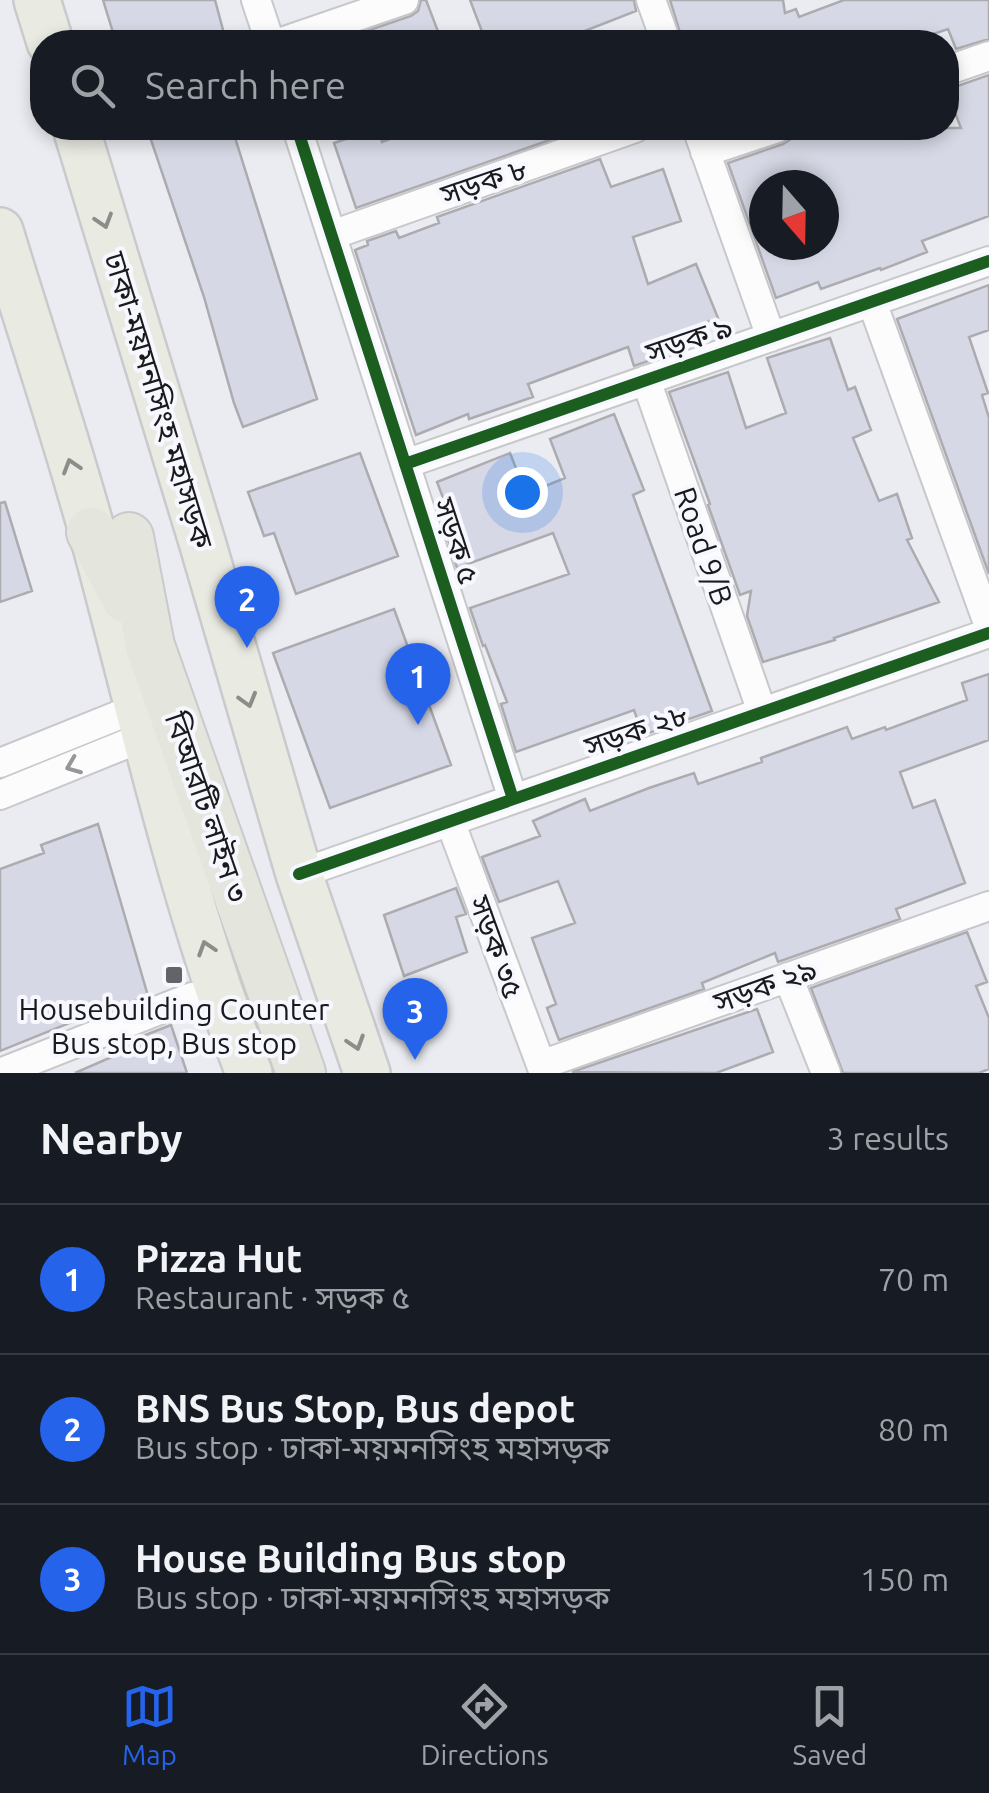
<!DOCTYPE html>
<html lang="en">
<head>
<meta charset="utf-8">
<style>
  body { margin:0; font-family:Ubuntu,"Noto Sans Bengali",sans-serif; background:#242831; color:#f1f3f6 }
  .compass { position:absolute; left:749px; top:170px; width:90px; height:90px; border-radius:50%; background:#171b24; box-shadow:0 5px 15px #0003; rotate:160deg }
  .you { position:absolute; left:522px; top:492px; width:35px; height:35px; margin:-25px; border:8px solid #fff; border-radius:50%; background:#1a73e8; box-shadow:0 0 0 15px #1a73e833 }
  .badge { display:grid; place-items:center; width:65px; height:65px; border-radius:50%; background:#2563eb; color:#fff; font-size:32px; font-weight:700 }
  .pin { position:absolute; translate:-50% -82px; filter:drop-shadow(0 2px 5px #0008) }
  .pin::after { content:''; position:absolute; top:52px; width:35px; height:30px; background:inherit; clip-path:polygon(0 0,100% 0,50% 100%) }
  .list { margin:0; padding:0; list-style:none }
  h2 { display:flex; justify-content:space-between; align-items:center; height:130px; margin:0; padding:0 40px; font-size:42px }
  h2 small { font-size:32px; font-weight:400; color:#9ea1a6 }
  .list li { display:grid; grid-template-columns:65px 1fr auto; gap:30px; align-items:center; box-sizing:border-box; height:150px; padding:0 40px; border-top:2px solid #363941 }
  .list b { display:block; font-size:38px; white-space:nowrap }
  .list p { margin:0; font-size:32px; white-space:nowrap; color:#9ea1a6 }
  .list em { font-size:32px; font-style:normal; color:#9ea1a6 }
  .icon { flex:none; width:55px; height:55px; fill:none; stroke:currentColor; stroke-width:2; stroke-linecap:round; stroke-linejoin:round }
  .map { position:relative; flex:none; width:989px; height:1073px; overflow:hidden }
  .search { position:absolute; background:#171b24; box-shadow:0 5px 15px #0003; left:30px; right:30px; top:30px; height:110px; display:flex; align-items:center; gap:25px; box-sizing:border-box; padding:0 35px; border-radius:40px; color:#9ea1a6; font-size:38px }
  .sheet { height:580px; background:#171b24 }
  nav { display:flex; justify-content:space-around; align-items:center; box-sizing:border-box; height:140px; border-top:2px solid #363941; background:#171b24; font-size:28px; color:#9ea1a6 }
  nav a { display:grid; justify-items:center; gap:5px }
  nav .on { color:#2563eb }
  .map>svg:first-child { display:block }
  .building { fill:#d6d8e5; stroke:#acacb0; stroke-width:2.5; fill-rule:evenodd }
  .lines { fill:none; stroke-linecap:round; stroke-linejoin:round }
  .minor-casing { stroke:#c8c8cc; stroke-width:32 }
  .trunk-casing { stroke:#cacacd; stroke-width:50 }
  .motorway-casing { stroke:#cacacd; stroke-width:52 }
  .minor { stroke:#fcfcfd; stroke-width:28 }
  .trunk { stroke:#e9eae2; stroke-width:45 }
  .motorway { stroke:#e4e5dc; stroke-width:48 }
  .cycleway-casing { stroke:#f7f8ff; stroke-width:19 }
  .cycleway { stroke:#1b5e20; stroke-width:12 }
  .oneway { stroke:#8c8c89 }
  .oneway2 { stroke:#969698 }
  .poi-dot { fill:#636467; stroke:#f7f8ff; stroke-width:4 }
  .labels { text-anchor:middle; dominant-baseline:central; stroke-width:8; stroke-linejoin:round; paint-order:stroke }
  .street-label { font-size:30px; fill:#1a1a1d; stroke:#f7f8ff }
  .poi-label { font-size:30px; fill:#1a1a1d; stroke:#f7f8ff }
</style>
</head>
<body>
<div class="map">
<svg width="989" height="1073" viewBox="0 0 989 1073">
  <rect width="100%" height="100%" fill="#ebecf1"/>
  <!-- building -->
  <path class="building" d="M103,0H215L223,30L183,42H116Z
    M421,0H426L442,42H351L349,37L411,16L418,11Z
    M470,0H634L636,11L582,32L583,35L564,42H486Z
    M670,0H783L785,13L796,9L799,17L844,0H989V39L956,49L948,29L909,42H683Z
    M989,75V216L922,241L927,252L881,270L880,268L821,289L818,282L776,298L728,163L783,144L791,139L794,128H961L946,90ZM764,185H824V245H764Z
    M163,128H232L317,399L243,427L234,403L204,297L148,131Z
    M378,128L382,142L418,128H584L356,208L334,143Z
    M600,159L611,187L663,169L681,221L633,237L648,284L696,264L718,318L666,338L671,353L634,366L628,347L528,384L533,397L469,419L468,414L416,435L355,250L368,245L367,241L396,231L399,238L439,223L437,217Z
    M989,285V330L969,337L988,393L982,395L989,418V574L897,319Z
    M830,338L848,390L855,387L871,430L853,438L879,501L897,494L912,538L907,540L939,602L834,638L835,640L763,662L747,616L751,591L740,595L708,505L710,504L669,392L728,372L746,428L786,413L767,358Z
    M614,414L644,490L633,495L712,711L643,735L634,710L516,752L501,704L507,702L485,645L483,646L470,608L569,574L553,533L457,568L444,527L453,524L437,482L510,453L526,494L565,478L550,439Z
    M360,453L398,556L296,594L274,533L264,536L248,492Z
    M5,502L32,591L0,602V503Z
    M394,609L451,765L330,808L273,653Z
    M989,674V740L900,772L913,808L935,800L965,883L896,909L900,919L778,962L775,953L702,983L704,989L559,1040L547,1008L556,1004L532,938L575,923L558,881L499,902L482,857L540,836L533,821L585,799L590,811L649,788L694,773L698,784L762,762L761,758L847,727L852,739L885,727L886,730L967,700L962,683Z
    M98,824L148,996L100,1015L99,1011L0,1051V869L44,853L41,845Z
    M456,888L466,914L456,917L467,952L404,976L384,915Z
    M967,932L987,982L976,986L989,1018V1069L979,1073H843L811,988Z
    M757,1009L773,1052L716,1073L572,1072Z
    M171,1025L187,1073H75L114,1056L112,1048Z"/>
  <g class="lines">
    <defs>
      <path id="minor" d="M256,0L270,42
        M651,0L666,42
        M282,42L404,0
        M946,71L989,56
        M297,128L513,799
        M697,128L771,337
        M705,152L777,128
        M332,235L635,128
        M872,302L989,626
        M646,380L762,712
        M405,464L989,261
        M0,763L139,707
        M0,795L131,742L147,740
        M450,821L544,1073
        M299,874L989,633
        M788,977L826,1073
        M541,1065L989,906
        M0,1073L192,997"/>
      <path id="trunk" d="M37,0L50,42
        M76,128L203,545L299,874L367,1073
        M0,231C32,337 68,442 97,550C144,725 183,904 249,1073"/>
      <path id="motorway" d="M91,532L126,598
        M129,537L150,646L301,1073"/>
    </defs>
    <!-- minor casing -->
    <use href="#minor" class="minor-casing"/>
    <!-- trunk casing -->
    <use href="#trunk" class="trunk-casing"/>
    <!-- motorway casing -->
    <use href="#motorway" class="motorway-casing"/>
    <!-- minor -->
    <use href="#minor" class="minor"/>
    <!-- trunk -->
    <use href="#trunk" class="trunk"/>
    <!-- motorway -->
    <use href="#motorway" class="motorway"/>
    <defs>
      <path id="cycleway" d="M297,128L513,799
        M405,464L989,261
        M299,874L989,633"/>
    </defs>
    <!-- cycleway casing -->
    <use href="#cycleway" class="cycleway-casing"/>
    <!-- cycleway -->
    <use href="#cycleway" class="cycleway"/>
  </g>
  <!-- one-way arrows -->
  <defs><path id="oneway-chevron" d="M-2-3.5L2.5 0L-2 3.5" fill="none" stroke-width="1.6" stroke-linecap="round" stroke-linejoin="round" transform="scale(2.5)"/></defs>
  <g class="oneway">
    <use href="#oneway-chevron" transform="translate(104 221) rotate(73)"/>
    <use href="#oneway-chevron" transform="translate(71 466) rotate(-107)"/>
    <use href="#oneway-chevron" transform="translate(248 700) rotate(74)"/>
    <use href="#oneway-chevron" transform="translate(206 948) rotate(-108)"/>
    <use href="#oneway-chevron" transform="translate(356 1043) rotate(72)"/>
  </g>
  <use class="oneway2" href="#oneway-chevron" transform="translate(73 766) rotate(158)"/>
  <!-- markers -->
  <rect class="poi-dot" x="164" y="965" width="20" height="20" rx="5"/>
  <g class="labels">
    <!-- street labels -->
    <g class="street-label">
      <text transform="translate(484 181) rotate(-19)">সড়ক ৮</text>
      <text transform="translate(689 339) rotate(-19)">সড়ক ৯</text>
      <text transform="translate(159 400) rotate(73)">ঢাকা-ময়মনসিংহ মহাসড়ক</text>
      <text transform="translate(457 541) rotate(72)">সড়ক ৫</text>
      <text transform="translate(704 546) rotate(71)">Road 9/B</text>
      <text transform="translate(636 730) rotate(-19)">সড়ক ২৮</text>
      <text transform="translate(207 807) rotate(71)">বিআরটি লাইন ৩</text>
      <text transform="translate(497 947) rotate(70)">সড়ক ৩৫</text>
      <text transform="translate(765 985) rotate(-20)">সড়ক ২৯</text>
    </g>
    <!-- poi labels -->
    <g class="poi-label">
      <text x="174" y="1009">Housebuilding Counter<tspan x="174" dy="34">Bus stop, Bus stop</tspan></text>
    </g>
  </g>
</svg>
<svg class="compass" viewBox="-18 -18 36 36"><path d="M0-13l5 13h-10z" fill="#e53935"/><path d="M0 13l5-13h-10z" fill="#9ea1a6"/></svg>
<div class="you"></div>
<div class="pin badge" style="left:418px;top:725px">1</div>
<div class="pin badge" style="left:247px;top:648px">2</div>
<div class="pin badge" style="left:415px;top:1060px">3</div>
<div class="search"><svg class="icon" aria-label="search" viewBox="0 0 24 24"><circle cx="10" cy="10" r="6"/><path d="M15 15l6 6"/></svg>Search here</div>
</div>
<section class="sheet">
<h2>Nearby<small>3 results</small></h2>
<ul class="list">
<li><span class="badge">1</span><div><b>Pizza Hut</b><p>Restaurant · সড়ক ৫</p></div><em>70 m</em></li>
<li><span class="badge">2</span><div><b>BNS Bus Stop, Bus depot</b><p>Bus stop · ঢাকা-ময়মনসিংহ মহাসড়ক</p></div><em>80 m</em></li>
<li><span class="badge">3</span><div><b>House Building Bus stop</b><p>Bus stop · ঢাকা-ময়মনসিংহ মহাসড়ক</p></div><em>150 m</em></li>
</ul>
</section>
<nav>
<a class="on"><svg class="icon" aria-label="map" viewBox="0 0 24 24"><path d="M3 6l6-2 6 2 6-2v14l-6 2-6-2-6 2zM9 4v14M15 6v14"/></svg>Map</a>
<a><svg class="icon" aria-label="directions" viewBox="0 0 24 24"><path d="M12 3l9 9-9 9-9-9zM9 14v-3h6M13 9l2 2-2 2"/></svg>Directions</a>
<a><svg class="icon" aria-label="saved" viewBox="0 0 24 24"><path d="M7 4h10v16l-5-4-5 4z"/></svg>Saved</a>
</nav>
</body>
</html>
